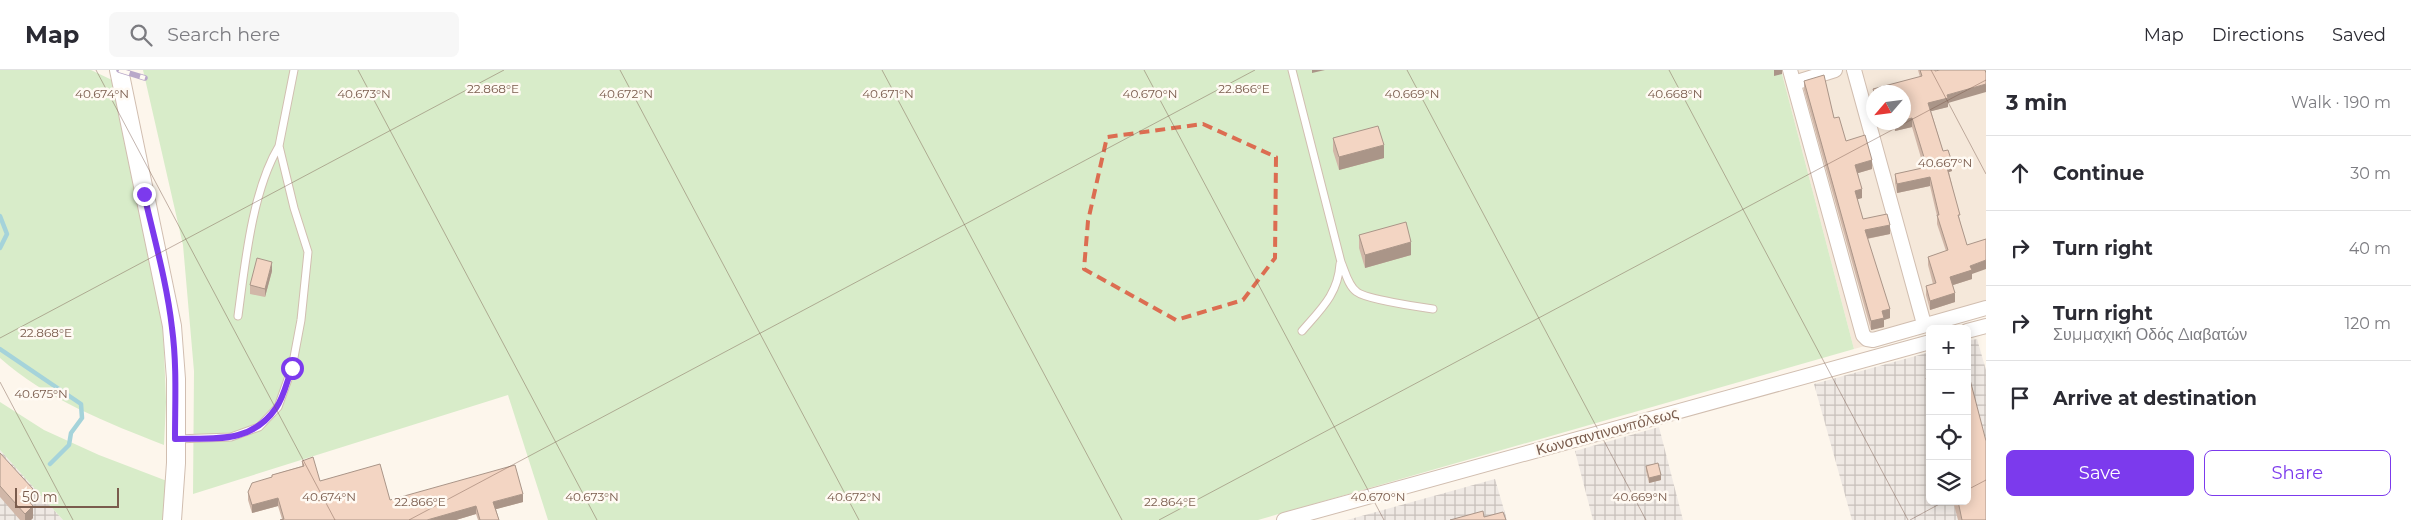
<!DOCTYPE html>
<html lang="en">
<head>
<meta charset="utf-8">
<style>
  body { margin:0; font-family:Montserrat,sans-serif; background:#f7f7f7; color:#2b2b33 }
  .controls { position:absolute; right:15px; bottom:15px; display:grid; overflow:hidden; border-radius:8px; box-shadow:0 2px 12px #0003 }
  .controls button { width:45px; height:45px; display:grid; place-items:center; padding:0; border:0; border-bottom:1px solid #e1e1e2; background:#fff; color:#2b2b33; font:25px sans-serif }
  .compass { position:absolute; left:1866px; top:15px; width:45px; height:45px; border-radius:50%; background:#fff; box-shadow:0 2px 12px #0003; rotate:242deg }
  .scale { position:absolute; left:15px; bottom:12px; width:104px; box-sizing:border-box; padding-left:5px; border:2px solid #7a5c4d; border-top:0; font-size:14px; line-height:18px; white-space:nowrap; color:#7a5c4d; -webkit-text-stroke:4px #fffaf3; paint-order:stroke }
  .stop { position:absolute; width:15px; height:15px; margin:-11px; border:4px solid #7c3aed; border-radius:50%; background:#fff }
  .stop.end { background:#7c3aed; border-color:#fff; box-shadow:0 1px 5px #0008 }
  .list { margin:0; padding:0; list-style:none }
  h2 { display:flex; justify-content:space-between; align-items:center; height:65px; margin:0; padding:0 20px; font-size:21px }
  h2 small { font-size:16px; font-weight:400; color:#7c7c81 }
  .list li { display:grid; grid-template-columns:32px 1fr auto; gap:15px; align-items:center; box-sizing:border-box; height:75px; padding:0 20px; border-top:1px solid #e1e1e2 }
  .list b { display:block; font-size:19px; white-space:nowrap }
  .list p { margin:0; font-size:16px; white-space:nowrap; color:#7c7c81 }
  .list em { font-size:16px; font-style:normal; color:#7c7c81 }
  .actions { display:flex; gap:10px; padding:15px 20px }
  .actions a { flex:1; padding:11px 0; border:1px solid #7c3aed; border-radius:8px; text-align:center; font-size:18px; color:#7c3aed }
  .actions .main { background:#7c3aed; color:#fff }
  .icon { flex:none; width:28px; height:28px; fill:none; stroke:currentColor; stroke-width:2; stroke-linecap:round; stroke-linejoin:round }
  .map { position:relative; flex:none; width:1986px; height:450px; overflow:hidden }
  header { display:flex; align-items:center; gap:30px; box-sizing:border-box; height:70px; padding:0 25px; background:#fff; border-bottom:1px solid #e1e1e2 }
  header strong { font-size:24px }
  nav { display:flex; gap:28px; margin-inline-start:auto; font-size:18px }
  .search { width:350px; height:45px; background:#f7f7f7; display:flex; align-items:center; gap:12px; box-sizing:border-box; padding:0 18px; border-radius:8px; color:#7c7c81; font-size:19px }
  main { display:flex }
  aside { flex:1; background:#fff }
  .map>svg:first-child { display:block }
  .residential { fill:#f5e8da; fill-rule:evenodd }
  .industrial { fill:url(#industrial-grid) }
  .green { fill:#d8ecc9 }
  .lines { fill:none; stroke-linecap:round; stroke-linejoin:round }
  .stream { stroke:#a5d3da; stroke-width:4.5 }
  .service-casing { stroke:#d1beb0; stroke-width:9 }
  .minor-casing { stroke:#d1beb0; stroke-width:16 }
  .tertiary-casing { stroke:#d1beb0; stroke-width:20 }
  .service { stroke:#fff; stroke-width:7 }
  .minor { stroke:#fff; stroke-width:14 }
  .tertiary { stroke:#fff; stroke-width:18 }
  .rail-casing { stroke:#b9a8c9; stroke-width:5.5 }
  .rail { stroke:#fffaf3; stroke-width:4; stroke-dasharray:11; stroke-linecap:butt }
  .wall { fill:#d1b7a8 }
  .shaded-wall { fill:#aa9588 }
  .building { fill:#f3d5c3; stroke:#aa9588 }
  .route { stroke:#7c3aed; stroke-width:6 }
  .marked { fill:none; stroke:#dc6d51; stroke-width:4; stroke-dasharray:10 6; stroke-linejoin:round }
  .ticks { fill:none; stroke:#7a5c4d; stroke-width:1; stroke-opacity:0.45 }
  .labels { text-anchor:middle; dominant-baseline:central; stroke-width:5; stroke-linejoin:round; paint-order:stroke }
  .street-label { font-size:15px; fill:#7a5c4d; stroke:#fffaf3 }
  .ticks-label { font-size:12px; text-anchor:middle; fill:#7a5c4d; stroke:#fffaf3; stroke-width:5; stroke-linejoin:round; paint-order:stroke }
</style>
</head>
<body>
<header>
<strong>Map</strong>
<div class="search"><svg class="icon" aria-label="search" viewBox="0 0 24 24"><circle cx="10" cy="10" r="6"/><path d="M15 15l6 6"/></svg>Search here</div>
<nav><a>Map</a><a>Directions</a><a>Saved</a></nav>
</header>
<main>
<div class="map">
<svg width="1986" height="450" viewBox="0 0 1986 450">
  <defs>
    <pattern id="industrial-grid" width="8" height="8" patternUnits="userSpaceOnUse" patternTransform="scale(1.25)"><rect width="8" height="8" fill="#efe9e4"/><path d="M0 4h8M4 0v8" fill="none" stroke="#c7c0bb"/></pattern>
  </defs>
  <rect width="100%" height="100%" fill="#fdf6ec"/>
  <!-- residential -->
  <path class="residential" d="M1781,0H1986V243L1854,279ZM1874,22H1904V52H1874Z"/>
  <!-- industrial -->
  <path class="industrial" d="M1977,269L1986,300V450H1852L1814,314L1930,282V431H1967V271Z
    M1659,357L1683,450H1593L1575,381Z
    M0,380L63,450H0Z
    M1495,409L1507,450H1347Z"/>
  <!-- green -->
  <path class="green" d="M0,0H91L112,10L162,229L166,332L164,375C110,354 44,328 0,288Z
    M143,0H1781L1854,279L1258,450H548L508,325L193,424L194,301L183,175Z
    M0,332L44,360L99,385L167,411L165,450H63L0,380Z"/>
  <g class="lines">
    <!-- stream -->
    <path class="stream" d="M0,146L7,164L0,178
      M0,279L81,334L82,348L71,363L69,375L50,394"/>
    <defs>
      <path id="service" d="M1292,0L1341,192C1345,201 1348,216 1357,222C1366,229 1419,237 1433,239
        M238,246C245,194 252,121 279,76
        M1302,261C1321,239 1338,224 1340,194
        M176,369L231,367L259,357L278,337L292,298L301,250L308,182L294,138L279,76L294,0"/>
      <path id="minor" d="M1790,0L1863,265L1867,269L1873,270L1986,238
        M1854,0L1924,254
        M1794,13L1835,0
        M1967,261L1986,256
        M1284,450L1930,272"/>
      <path id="tertiary" d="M119,0L172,256L176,309V393L172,450"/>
    </defs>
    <!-- service casing -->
    <use href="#service" class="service-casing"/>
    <!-- minor casing -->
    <use href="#minor" class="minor-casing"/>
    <!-- tertiary casing -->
    <use href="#tertiary" class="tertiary-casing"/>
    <!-- service -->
    <use href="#service" class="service"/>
    <!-- minor -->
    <use href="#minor" class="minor"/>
    <!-- tertiary -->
    <use href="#tertiary" class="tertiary"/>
    <defs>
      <path id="rail" d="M119,0L145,8"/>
    </defs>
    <!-- rail casing -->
    <use href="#rail" class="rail-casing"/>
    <!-- rail -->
    <use href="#rail" class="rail"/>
  </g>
  <!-- wall -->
  <path class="wall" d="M1918,0H1935L1948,33V37L1931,41L1943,81L1952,101L1949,102L1972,204V209L1953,215L1955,232L1930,240L1926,225V216L1933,214L1928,195V187L1946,181L1937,154V146L1930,116L1897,123L1895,113V104L1924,98L1912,57L1895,61L1893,52H1904V22H1874V29L1873,28V19L1920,7Z
    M1804,11L1834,48L1846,71L1872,99L1858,103L1862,128L1857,129L1863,149L1890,164L1867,169L1890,248L1884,250V257L1871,260L1804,20Z
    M1333,68L1384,88L1339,100L1333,81Z
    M1359,165L1411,185L1365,198L1359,178Z
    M272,201L265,227L250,224V215Z
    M1930,307V339L1926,324V308Z
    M0,383L33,431L30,433L33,448L31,450H20L0,427Z
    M302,391L320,411L390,430L523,432L496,439L499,450H478L476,444L456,450H280L282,449L278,436L252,443L248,430V422L272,407V405L302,396Z
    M1646,396L1661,410L1649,413L1646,401Z
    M1953,431H1967L1986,450H1958Z"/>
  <!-- shaded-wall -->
  <path class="shaded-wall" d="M1312,0H1325L1312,3Z
    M1774,0H1782V4L1774,6Z
    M1986,14V22L1948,33V37L1928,42V33L1947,25Z
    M1912,48V57L1895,61V53L1904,52V50Z
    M1384,75V88L1339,100V87Z
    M1872,90V99L1855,104V95Z
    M1952,92V101L1946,103V94Z
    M1930,107V116L1897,123V114Z
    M1862,119V128L1855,130V121Z
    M1890,155V164L1865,169V160Z
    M1411,172V185L1365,198V185Z
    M1986,190V199L1972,204V209L1950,216V207L1970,196Z
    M272,192V201L265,227V219Z
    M1955,223V232L1930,240V231Z
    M1890,239V248L1884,250V257L1871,260V251L1882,241Z
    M1661,405V410L1649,413V408Z
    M33,419V431L25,438V427Z
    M523,424V432L493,440V432Z
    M278,428V436L252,443V435Z
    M33,436V448L31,450H25V444Z
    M476,436V444L456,450H427Z"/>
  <!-- building -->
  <path class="building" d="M1920,0H1935V1L1940,0H1985L1986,3V14L1947,25L1948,28L1928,33L1943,81L1948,80L1952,92L1946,94L1960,145H1958L1967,175L1986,169V190L1970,196L1972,200L1950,207L1955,223L1930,231L1926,216L1936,213L1928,187L1948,180L1937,145H1939L1930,107L1897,114L1895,104L1927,97L1912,48L1904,50V22H1874L1873,19L1922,6Z
    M1824,5L1834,48L1839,47L1846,71L1865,65L1872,90L1855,95L1862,119L1855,121L1863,149L1887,144L1890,155L1865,160L1890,239L1882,241L1884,248L1871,251L1804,11Z
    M1378,56L1384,75L1339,87L1333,68Z
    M1406,152L1411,172L1365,185L1359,165Z
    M257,188L272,192L265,219L250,215Z
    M1967,298L1986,371V450H1962L1958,431H1967Z
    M1930,307V323L1926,308Z
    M0,383L33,419L25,427L33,436L25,444L0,416Z
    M313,387L320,411L380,394L390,430L515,395L523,424L493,432L499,450H480L476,436L427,450H280L284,449L278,428L252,435L248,422L252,413L272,407V405L304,396L302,391Z
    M1658,393L1661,405L1649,408L1646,396Z
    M1483,441L1484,447L1503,442L1506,450H1450Z"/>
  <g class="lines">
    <!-- route -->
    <path class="route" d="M144,124C154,168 167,213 172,258C177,295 175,332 175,369C215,368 251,374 276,338C284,327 287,311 292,298"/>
  </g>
  <!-- marked area -->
  <path class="marked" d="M1203,54L1276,87L1275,188L1243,230L1176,250L1084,199L1088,151L1107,67Z"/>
  <!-- ticks -->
  <path class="ticks" d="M96,0L335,450M358,0L597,450M620,0L859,450M882,0L1122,450M1144,0L1384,450M1407,0L1646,450M1669,0L1908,450M1931,0L1986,104M0,268L504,0M0,312L73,450M1967,420L1986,410M409,450L1255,0M1159,450L1986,10M1910,450L1945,431"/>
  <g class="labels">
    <!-- street labels -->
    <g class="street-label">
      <text transform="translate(1607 361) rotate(-15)">Κωνσταντινουπόλεως</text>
    </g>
  </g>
  <g class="ticks-label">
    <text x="1244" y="23">22.866°E</text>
    <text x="493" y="23">22.868°E</text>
    <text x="102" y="28">40.674°N</text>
    <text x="364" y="28">40.673°N</text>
    <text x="626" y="28">40.672°N</text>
    <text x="888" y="28">40.671°N</text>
    <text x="1150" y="28">40.670°N</text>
    <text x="1675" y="28">40.668°N</text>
    <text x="1412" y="28">40.669°N</text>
    <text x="1945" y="97">40.667°N</text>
    <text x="46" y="267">22.868°E</text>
    <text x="41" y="328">40.675°N</text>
    <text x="329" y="431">40.674°N</text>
    <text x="592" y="431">40.673°N</text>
    <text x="854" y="431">40.672°N</text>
    <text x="1378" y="431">40.670°N</text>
    <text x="1640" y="431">40.669°N</text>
    <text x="420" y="436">22.866°E</text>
    <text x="1170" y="436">22.864°E</text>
  </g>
</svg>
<div class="controls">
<button>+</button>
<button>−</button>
<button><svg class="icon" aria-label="locate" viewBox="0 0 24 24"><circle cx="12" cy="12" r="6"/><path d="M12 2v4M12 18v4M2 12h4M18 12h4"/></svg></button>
<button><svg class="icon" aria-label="layers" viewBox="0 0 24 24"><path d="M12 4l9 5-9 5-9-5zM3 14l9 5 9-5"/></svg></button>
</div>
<svg class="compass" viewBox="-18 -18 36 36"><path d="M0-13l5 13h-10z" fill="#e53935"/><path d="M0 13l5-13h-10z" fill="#7c7c81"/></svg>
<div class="scale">50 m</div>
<div class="stop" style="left:292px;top:298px"></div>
<div class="stop end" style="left:144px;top:124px"></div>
</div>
<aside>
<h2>3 min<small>Walk · 190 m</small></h2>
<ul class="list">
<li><svg class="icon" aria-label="ahead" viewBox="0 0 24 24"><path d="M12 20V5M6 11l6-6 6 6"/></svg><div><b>Continue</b></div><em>30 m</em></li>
<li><svg class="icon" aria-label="right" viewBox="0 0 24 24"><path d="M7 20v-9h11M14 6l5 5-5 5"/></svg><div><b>Turn right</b></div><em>40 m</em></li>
<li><svg class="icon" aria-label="right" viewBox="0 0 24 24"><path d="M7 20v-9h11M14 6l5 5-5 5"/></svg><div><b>Turn right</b><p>Συμμαχική Οδός Διαβατών</p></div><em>120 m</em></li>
<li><svg class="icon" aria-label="arrive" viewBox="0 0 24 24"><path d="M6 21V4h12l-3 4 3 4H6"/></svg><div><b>Arrive at destination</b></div></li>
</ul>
<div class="actions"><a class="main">Save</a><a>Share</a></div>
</aside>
</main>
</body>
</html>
